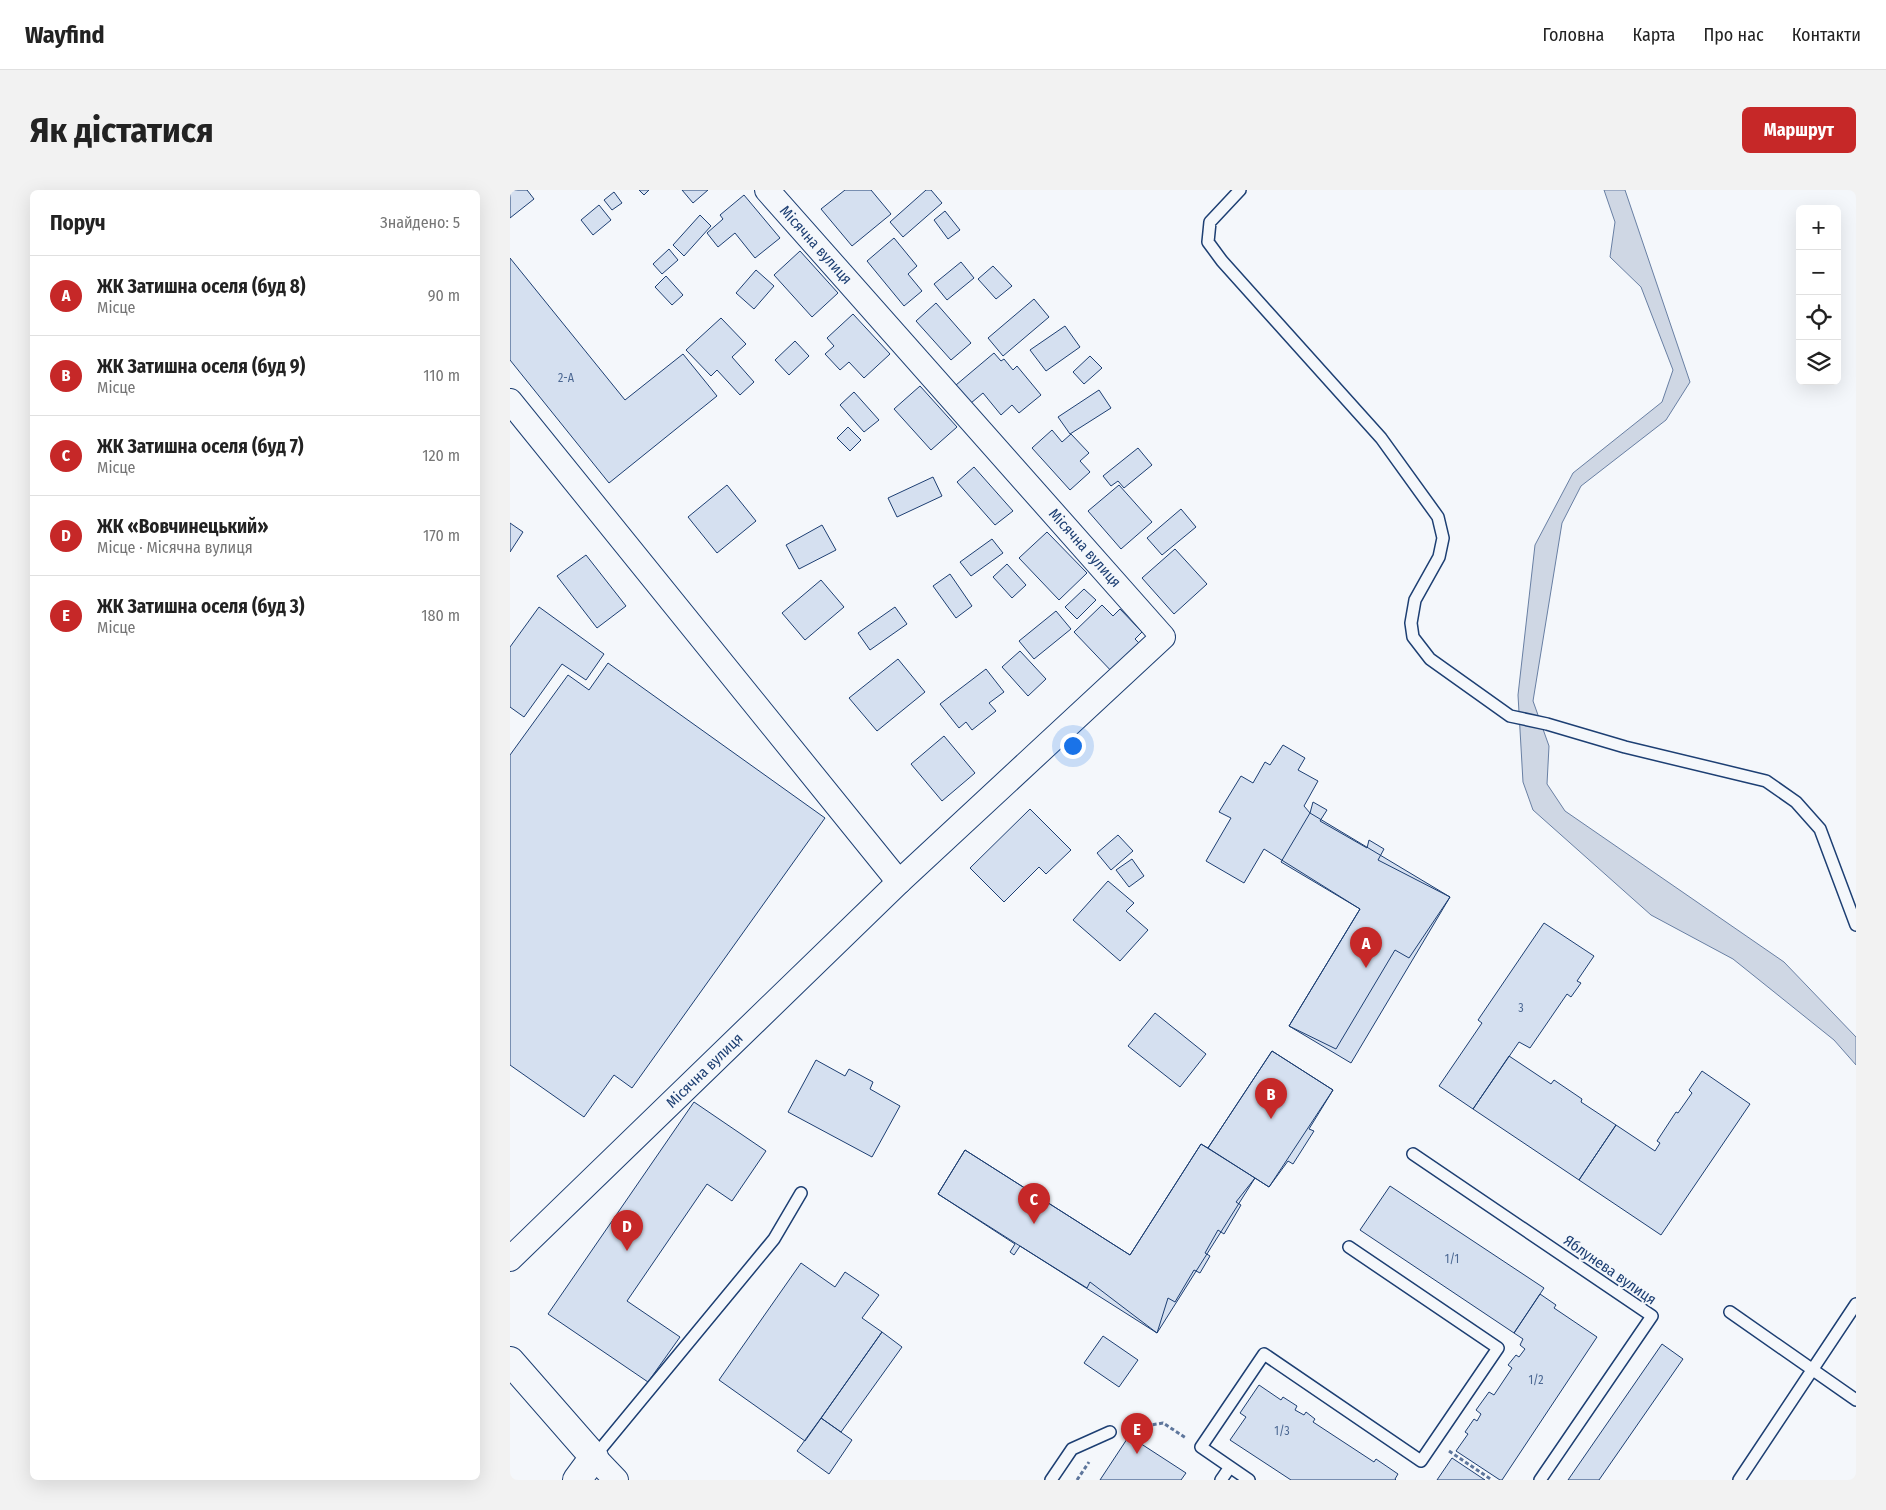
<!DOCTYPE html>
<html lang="uk">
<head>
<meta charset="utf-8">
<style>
  body { margin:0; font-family:"Fira Sans Condensed",sans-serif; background:#f2f2f2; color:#222 }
  .controls { position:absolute; right:15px; top:15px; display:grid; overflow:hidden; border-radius:8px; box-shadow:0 5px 20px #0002 }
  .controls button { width:45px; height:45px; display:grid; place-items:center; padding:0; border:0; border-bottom:1px solid #e0e0e0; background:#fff; color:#222; font:25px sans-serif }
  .you { position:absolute; left:562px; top:555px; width:18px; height:18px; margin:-12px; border:4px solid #fff; border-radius:50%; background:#1a73e8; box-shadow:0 0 0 8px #1a73e833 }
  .badge { display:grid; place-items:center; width:32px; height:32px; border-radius:50%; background:#c62828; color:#fff; font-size:16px; font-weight:700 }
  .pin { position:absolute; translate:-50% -41px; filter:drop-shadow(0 1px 2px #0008) }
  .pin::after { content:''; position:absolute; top:26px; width:18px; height:15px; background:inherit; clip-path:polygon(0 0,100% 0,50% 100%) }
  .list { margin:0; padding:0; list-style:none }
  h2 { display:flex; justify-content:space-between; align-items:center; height:65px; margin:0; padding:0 20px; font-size:21px }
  h2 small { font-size:16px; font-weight:400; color:#767676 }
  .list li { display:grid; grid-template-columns:32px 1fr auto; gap:15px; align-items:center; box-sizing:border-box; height:80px; padding:0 20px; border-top:1px solid #e0e0e0 }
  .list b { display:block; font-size:19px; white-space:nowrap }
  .list p { margin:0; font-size:16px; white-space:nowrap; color:#767676 }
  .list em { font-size:16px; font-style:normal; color:#767676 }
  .icon { flex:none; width:28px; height:28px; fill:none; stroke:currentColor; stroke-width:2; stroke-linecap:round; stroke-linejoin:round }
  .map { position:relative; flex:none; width:1346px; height:1290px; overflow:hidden; border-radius:8px }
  header { display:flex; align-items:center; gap:30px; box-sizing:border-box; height:70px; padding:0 25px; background:#fff; border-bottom:1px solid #e0e0e0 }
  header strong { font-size:24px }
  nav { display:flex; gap:28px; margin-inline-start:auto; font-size:18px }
  .intro { display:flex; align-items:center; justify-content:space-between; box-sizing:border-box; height:120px; padding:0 30px }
  h1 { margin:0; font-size:35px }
  .button { padding:12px 22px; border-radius:8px; background:#c62828; color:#fff; font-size:18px; font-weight:700 }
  main { display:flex; gap:30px; padding:0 30px }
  aside { flex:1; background:#fff; border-radius:8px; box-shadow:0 5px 20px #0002 }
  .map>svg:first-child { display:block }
  .water { fill:#cfd7e4; stroke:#687fa3 }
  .building { fill:#d5e0f0; stroke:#1d3f73 }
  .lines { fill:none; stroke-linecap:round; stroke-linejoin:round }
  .service-casing { stroke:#1d3f73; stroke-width:14 }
  .minor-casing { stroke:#1d3f73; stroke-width:26 }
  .tertiary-casing { stroke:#1d3f73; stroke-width:30 }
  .path { stroke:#5e769c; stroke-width:3; stroke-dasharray:4 2.5; stroke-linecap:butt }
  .service { stroke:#f4f7fb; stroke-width:11 }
  .minor { stroke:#f4f7fb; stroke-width:24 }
  .tertiary { stroke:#f4f7fb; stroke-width:28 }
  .labels { text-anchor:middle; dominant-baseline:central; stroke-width:4; stroke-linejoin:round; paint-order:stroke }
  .number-label { font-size:12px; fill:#4b6792 }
  .street-label { font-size:15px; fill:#1d3f73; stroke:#f4f7fb }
</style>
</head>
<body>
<header>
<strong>Wayfind</strong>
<nav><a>Головна</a><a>Карта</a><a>Про нас</a><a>Контакти</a></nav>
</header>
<div class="intro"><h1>Як дістатися</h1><a class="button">Маршрут</a></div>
<main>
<aside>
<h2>Поруч<small>Знайдено: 5</small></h2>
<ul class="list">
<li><span class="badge">A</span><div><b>ЖК Затишна оселя (буд 8)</b><p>Місце</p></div><em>90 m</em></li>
<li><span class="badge">B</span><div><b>ЖК Затишна оселя (буд 9)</b><p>Місце</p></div><em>110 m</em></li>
<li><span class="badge">C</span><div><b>ЖК Затишна оселя (буд 7)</b><p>Місце</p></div><em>120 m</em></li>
<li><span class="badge">D</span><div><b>ЖК «Вовчинецький»</b><p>Місце · Місячна вулиця</p></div><em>170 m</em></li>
<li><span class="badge">E</span><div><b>ЖК Затишна оселя (буд 3)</b><p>Місце</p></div><em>180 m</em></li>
</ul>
</aside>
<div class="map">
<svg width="1346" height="1290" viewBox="0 0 1346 1290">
  <rect width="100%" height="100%" fill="#f4f7fb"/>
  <!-- water -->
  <path class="water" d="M1094,0H1115L1180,192L1156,230L1071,296L1052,333L1023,511L1039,556L1037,594L1055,621L1274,772L1346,847V875L1324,850L1223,769L1141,725L1023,620L1013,592L1008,505L1025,355L1063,283L1152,212L1163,180L1131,97L1100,67L1105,32Z"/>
  <!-- building -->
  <path class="building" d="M0,0H17L24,9L0,28Z
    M129,0H139L134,5Z
    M172,0H198L183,13Z
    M335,0H361L381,24L342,56L311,19Z
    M416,0H421L432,13L393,47L380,32Z
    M104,2L112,13L102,20L94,10Z
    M234,5L270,48L245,68L225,43L208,57L197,43L213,29L210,25Z
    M89,15L101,30L83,45L71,30Z
    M435,21L450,40L438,49L424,30Z
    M190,25L201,36L174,66L163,55Z
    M384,48L407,76L398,84L412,101L394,116L357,71Z
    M159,59L168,70L152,84L143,74Z
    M290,61L328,103L302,127L264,85Z
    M0,68L115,210L173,164L207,206L99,293L0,170Z
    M451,72L464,88L437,110L424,94Z
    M483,76L502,96L486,109L468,89Z
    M246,80L264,96L244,119L226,103Z
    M156,86L173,105L162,115L145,97Z
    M524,109L539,127L493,166L478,148Z
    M426,113L461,153L441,170L406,131Z
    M343,124L380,164L354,188L339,172L330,180L315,164L324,156L317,148Z
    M211,128L236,154L222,167L244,192L230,205L207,180L201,186L176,160Z
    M555,136L570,157L536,181L520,160Z
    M285,151L299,166L279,185L265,170Z
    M484,163L491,171L494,169L503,180L507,176L531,205L509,223L502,215L491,225L473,203L461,213L446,195Z
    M580,166L592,178L574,194L563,182Z
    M410,196L447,237L421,260L384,219Z
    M589,200L601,218L560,244L548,227Z
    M344,202L369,230L354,242L330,215Z
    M338,237L351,250L340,261L327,248Z
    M542,240L552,252L561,244L579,263L570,271L580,282L560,300L522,258Z
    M628,258L642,275L614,298L608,291L601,296L593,286Z
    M464,277L503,321L485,335L447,292Z
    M423,287L432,306L387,327L378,308Z
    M217,295L246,331L207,363L178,327Z
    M609,295L642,332L611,359L578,321Z
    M671,319L686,337L652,365L637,348Z
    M0,333L13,342L0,362Z
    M312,335L326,360L289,379L276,355Z
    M537,342L577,383L549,410L509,368Z
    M482,349L493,363L461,386L450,372Z
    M665,359L697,394L664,424L632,388Z
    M76,365L116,416L87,438L47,386Z
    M497,374L516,395L502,408L483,387Z
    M440,384L462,416L446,428L423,396Z
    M311,390L334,417L295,450L272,423Z
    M574,399L586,410L567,429L555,417Z
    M592,415L603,426L610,419L632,442L625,449L635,459L606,486L564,442Z
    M29,417L94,464L76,490L52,474L14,527L0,517V457Z
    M385,417L397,434L360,460L348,443Z
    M546,421L561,439L524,469L509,451Z
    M510,461L536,489L518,506L492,477Z
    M388,469L415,502L367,541L339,508Z
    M98,473L315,628L122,898L104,885L74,927L0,875V565L58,485L79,500Z
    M476,479L494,502L479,513L486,521L462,540L456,532L449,538L430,514Z
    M434,546L465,583L432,611L401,574Z
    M773,555L795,568L788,580L808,591L794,616L800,623L803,612L817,620L810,631L857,658L859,650L874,659L868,670L940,707L899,768L885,760L826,859L779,836L850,719L754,659L734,693L696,671L721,628L709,622L731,586L743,593L755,572L760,575Z
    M520,619L561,660L536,684L529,677L494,712L460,678Z
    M800,623L940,707L841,873L779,836L850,719L771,672Z
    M608,645L623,661L601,680L587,663Z
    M622,669L634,686L619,697L606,680Z
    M598,691L624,713L616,721L638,740L610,771L563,730Z
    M1034,733L1084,766L1067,791L1071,793L1061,807L1057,804L1020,858L1009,852L963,919L929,896L972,833L968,830Z
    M645,823L696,864L670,897L618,856Z
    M762,861L823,900L799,939L804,941L783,974L778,971L759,997L745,988L726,1012L731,1015L714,1044L708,1040L695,1063L700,1066L690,1083L684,1080L665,1112L658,1108L647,1143L580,1092L577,1098L510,1056L504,1065L500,1062L505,1054L428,1004L455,960L620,1065L691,954L698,958Z
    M762,861L823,900L759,997L698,958Z
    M999,866L1041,894L1044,890L1072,909L1071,912L1106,935L1069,990L963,919Z
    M306,870L335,886L339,879L363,892L360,899L390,916L362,967L278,922Z
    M1192,881L1240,914L1151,1045L1069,990L1106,935L1145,961L1150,953L1147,951L1166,922L1168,923L1182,903L1179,900Z
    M184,912L256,961L222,1011L197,994L117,1111L170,1147L138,1192L38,1124Z
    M691,954L745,988L647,1143L428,1004L455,960L620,1065Z
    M880,996L1034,1098L1004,1143L850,1040Z
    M291,1073L325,1097L335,1082L369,1105L352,1128L372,1142L295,1251L209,1190Z
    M1030,1104L1046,1115L1044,1118L1087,1147L992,1290H990L946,1261L958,1244L955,1242L964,1229L967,1231L971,1224L966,1220L979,1202L984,1205L1002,1178L998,1175L1006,1165L1009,1167L1015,1159L1010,1155L1013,1149L1004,1143Z
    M372,1142L392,1157L331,1242L311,1228Z
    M593,1146L628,1170L609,1197L574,1173Z
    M1152,1154L1173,1169L1089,1290H1058Z
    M749,1195L771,1210L773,1207L787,1216L785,1220L794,1225L796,1222L805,1229L803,1232L864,1272L866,1269L888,1284L885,1289L886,1290H781L720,1250L736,1227L730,1223Z
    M311,1228L342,1250L319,1284L287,1261Z
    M619,1246L676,1283L671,1290H590Z
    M942,1268L975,1290H927Z"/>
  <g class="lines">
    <defs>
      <path id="service" d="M730,0L700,32L698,52L712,71L871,248L928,327L933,348L929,367L905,410L901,433L903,447L920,469L1000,526L1037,534L1115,557L1256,591L1286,612L1310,639L1346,735
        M903,964L1142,1126L1030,1290
        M1220,1122L1346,1210
        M84,1267L264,1049L291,1003
        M541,1290L562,1259L600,1242
        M711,1290L720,1277
        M739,1290L691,1257L754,1164L911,1271L988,1158L839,1057
        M1229,1290L1346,1114"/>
      <g id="minor">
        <path d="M0,211L389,692"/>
        <path id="s1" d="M0,1069L389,692L653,447L257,0"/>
        <path d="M84,1267L106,1290"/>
      </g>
      <path id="tertiary" d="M0,1171L84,1267L67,1290"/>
    </defs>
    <!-- service casing -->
    <use href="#service" class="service-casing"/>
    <!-- minor casing -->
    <use href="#minor" class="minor-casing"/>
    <!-- tertiary casing -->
    <use href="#tertiary" class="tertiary-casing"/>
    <!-- path -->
    <path class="path" d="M617,1239L653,1233L676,1248
      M939,1261L982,1290
      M567,1290L579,1272"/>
    <!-- service -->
    <use href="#service" class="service"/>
    <!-- minor -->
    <use href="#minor" class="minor"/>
    <!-- tertiary -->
    <use href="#tertiary" class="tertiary"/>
  </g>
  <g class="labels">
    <!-- number labels -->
    <g class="number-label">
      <text x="56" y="188">2-А</text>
      <text x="1011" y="818">3</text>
      <text x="942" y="1069">1/1</text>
      <text x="1026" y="1190">1/2</text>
      <text x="772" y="1241">1/3</text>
    </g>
    <!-- street labels -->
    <g class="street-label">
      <text transform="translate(306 55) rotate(48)">Місячна вулиця</text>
      <text transform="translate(575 358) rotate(48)">Місячна вулиця</text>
      <text stroke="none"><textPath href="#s1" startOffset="271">Місячна вулиця</textPath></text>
      <text transform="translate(1100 1080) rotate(35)">Яблунева вулиця</text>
    </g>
  </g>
</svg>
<div class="controls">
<button>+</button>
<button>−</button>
<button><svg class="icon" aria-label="locate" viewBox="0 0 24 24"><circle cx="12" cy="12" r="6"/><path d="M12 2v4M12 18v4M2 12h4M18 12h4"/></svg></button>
<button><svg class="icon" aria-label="layers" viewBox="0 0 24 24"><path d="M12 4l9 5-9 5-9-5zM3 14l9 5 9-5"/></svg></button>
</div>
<div class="you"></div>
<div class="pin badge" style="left:856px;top:778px">A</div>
<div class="pin badge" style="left:761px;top:929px">B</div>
<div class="pin badge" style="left:524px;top:1034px">C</div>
<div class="pin badge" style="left:117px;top:1061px">D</div>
<div class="pin badge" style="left:627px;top:1264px">E</div>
</div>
</main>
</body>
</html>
